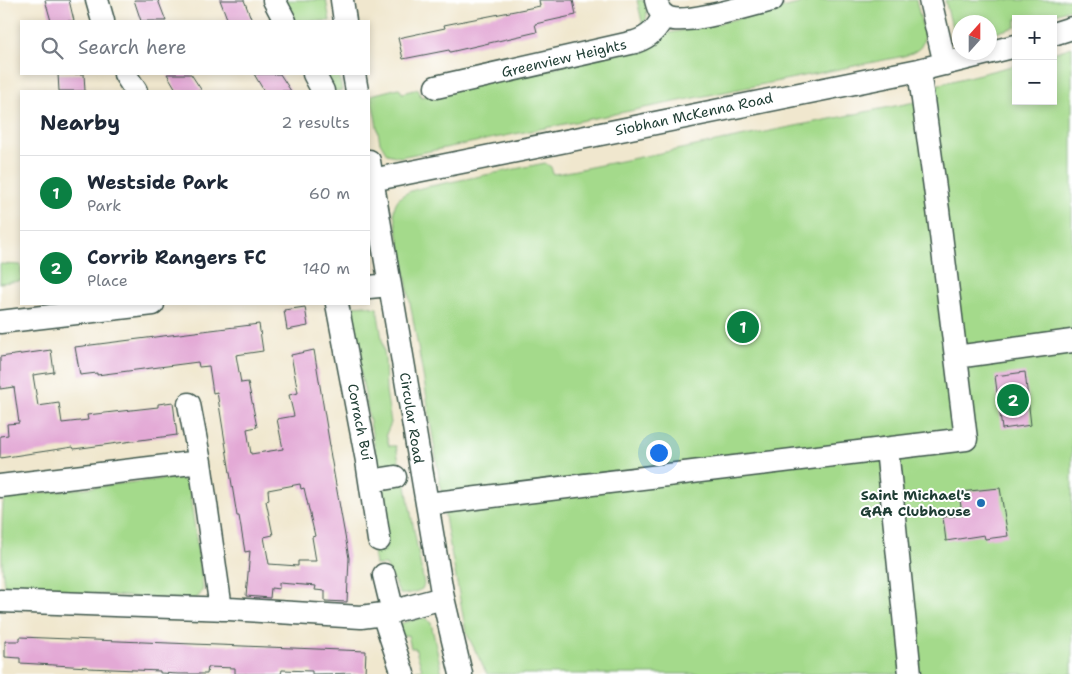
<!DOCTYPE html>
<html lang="en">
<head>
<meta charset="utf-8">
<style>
  body { margin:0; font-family:"Shantell Sans",sans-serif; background:#f2f2f3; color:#1f2937 }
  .controls { position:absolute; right:15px; top:15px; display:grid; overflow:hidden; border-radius:0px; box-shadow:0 2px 8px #0003 }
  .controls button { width:45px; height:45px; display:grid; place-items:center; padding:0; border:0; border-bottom:1px solid #e0e1e3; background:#fff; color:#1f2937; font:25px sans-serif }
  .compass { position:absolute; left:952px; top:15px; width:45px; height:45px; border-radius:50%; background:#fff; box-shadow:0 2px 8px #0003; rotate:21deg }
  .you { position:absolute; left:658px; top:452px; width:18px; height:18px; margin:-12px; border:4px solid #fff; border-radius:50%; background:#1a73e8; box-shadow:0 0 0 8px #1a73e833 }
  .badge { display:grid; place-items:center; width:32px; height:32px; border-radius:50%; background:#0b8043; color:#fff; font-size:16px; font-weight:700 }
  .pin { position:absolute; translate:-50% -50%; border:2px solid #fff; box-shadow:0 1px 5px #0006 }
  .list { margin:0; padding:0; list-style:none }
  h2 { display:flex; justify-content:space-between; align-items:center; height:65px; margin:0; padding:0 20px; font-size:21px }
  h2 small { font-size:16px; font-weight:400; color:#747a83 }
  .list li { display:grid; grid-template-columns:32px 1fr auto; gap:15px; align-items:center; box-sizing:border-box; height:75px; padding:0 20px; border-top:1px solid #e0e1e3 }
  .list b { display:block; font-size:19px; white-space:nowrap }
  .list p { margin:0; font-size:16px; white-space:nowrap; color:#747a83 }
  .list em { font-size:16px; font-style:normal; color:#747a83 }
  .icon { flex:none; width:28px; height:28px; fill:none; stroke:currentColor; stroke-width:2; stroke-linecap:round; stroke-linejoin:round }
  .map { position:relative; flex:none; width:1072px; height:674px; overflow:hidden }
  .search { position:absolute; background:#fff; box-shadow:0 2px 8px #0003; left:20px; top:20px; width:350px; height:55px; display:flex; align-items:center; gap:12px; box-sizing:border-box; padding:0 18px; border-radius:0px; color:#747a83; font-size:19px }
  .panel { position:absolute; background:#fff; box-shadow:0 2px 8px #0003; left:20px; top:90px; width:350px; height:215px; border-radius:0px }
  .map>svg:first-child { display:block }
  .green { fill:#a4da8b; stroke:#628c60 }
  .building { fill:#e3a9d5; fill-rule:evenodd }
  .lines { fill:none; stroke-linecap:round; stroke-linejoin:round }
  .minor-casing { stroke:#3e564b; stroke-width:25 }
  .minor { stroke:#fff; stroke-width:22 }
  .poi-dot { fill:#1f6fb2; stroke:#fff; stroke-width:2 }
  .labels { text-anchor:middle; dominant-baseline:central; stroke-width:4; stroke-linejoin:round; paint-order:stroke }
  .street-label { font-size:14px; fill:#1f3d34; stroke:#fff }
  .poi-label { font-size:14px; font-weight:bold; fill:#1f3d34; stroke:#fff; text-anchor:end }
</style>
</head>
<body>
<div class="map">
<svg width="1072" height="674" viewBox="0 0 1072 674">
  <rect width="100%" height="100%" fill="#fff"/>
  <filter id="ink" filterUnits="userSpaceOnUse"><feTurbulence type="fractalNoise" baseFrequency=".02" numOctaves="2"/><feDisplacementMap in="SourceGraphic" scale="10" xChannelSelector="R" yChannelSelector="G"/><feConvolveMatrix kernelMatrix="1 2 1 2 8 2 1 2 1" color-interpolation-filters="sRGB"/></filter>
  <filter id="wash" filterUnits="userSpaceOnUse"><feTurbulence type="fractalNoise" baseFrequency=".0096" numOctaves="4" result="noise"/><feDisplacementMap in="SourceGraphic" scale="20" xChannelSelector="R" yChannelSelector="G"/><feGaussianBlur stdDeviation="1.12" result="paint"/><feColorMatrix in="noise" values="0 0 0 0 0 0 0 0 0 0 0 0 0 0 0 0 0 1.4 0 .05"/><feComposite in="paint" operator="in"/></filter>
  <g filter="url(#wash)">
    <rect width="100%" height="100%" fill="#f0e7ce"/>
    <!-- green -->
    <path class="green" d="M282,0H326L330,21H292Z
      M637,0H644C647,10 649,17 643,26Z
      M815,0H916L924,33C925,48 916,52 904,56L400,157L387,154L380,142L371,95L399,88L402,93L418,89L421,97L646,47L669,33L707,26Z
      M945,0H1072V8L1041,19H1016V27L990,34V22H960L959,37L952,27Z
      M1072,47V674H487L466,632L447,529L425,386L394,213C394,196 407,192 421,188L545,163L551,167L553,174L561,173L910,103L929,99L932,86L1016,65V101H1053V53Z
      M321,74H339L342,91H331Z
      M0,264L21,265V281L0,283Z
      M365,305L377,308L385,358L386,391L391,423L386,434L389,446H396L403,481H405L424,584L422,589C416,592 407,595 400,594L386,565H375L373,552L386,549L379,471L349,309L353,306Z
      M178,477L187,482L189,487L203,588C201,595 198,598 191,600L8,589L5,587C0,573 2,522 3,504L4,500L9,497Z
      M420,618H425L431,623L442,674H411L410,672L422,669L415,648H411L408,635L402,636L397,626L399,624Z"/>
    <g id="blocks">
      <!-- building -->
      <path class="building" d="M45,0H69L74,21H51Z
        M134,0H158L166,21H141Z
        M220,0H244L252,21H228Z
        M539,0H573L576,15L535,24L537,32L450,52L449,50L403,59L398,38L445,28L444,25L540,6Z
        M58,74H84L85,91H59Z
        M167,74H191L202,91H177Z
        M254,74H280L291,91H264Z
        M305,307L308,326L287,330L284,310Z
        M259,324L263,351L236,355L241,383L248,382L257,427L247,429L251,454L283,449L277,419L294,416L289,395L298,393L291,355L314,350L330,446H329L349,558L347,602L325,601V591L315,590L316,586L279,583V589L271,588L270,598L246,596L250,551L245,552L239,516H237L217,392L213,393L209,366L199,367L198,362L97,375V373L80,375L75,347ZM300,484L301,489L304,488L315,536L312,537L316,561H298V566L269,564L264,537L273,535L266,501L269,500L268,490Z
        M51,350L54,372L33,375L38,406L59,403L62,423L88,420L87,415L158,407V404L173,402L177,435L74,449L73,447L0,458V436L8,435L7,424L19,423L14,387L0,389V357Z
        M1025,372L1031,425L1002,429L995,376Z
        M1000,488L1008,536L985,539L984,535L946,541L943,517L962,515L959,492Z
        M20,637L366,651L365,673L312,674V671L282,670L281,674H235V668L208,667L207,674H178L160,673V671L88,668V667L20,663V658L5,657V641H20Z"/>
    </g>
  </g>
  <g filter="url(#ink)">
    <use href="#blocks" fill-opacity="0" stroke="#3e564b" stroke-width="1"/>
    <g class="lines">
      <defs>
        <path id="minor" d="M97,0L103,21
          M274,0L285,21
          M342,0L345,21
          M656,0C658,8 660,15 669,18C687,25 751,5 772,0
          M930,0L945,64
          M1053,34L1072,28
          M125,74L136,91
          M314,74L323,91
          M354,74L357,91
          M436,87L635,42C650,37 657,29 664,15
          M369,161L443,598L461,674
          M372,180L919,70L1016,46
          M369,287L390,285
          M337,304L367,461L379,540
          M0,322L153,304
          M956,357L1072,341
          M189,404L200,462L221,609
          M887,449L910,674
          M370,481L395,477
          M0,486L200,462
          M427,504L966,439L938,210L919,70
          M384,575L393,612
          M0,601L229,609L361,617L383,614L443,598
          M383,614L403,674"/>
      </defs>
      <!-- minor casing -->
      <use href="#minor" class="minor-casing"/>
      <!-- minor -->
      <use href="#minor" class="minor"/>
    </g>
  </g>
  <!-- markers -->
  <circle class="poi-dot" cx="981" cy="503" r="5"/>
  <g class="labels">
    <!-- street labels -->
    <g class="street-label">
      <text transform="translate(564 58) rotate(-13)">Greenview Heights</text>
      <text transform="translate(694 114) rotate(-12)">Siobhan McKenna Road</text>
      <text transform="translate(412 418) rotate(81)">Circular Road</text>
      <text transform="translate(360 422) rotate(79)">Corrach Buí</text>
    </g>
    <!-- poi labels -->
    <g class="poi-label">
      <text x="971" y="495">Saint Michael's<tspan x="971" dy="16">GAA Clubhouse</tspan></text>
    </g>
  </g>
</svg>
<div class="controls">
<button>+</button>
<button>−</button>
</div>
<svg class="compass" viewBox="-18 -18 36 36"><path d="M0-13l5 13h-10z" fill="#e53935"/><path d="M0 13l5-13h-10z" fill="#747a83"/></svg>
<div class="you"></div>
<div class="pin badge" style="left:743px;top:327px">1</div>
<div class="pin badge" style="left:1013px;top:400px">2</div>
<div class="search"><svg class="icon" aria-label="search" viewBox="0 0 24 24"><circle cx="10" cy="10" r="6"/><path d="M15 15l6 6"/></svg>Search here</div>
<section class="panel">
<h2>Nearby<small>2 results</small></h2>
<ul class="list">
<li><span class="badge">1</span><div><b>Westside Park</b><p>Park</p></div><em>60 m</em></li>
<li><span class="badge">2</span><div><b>Corrib Rangers FC</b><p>Place</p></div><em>140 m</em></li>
</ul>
</section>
</div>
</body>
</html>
